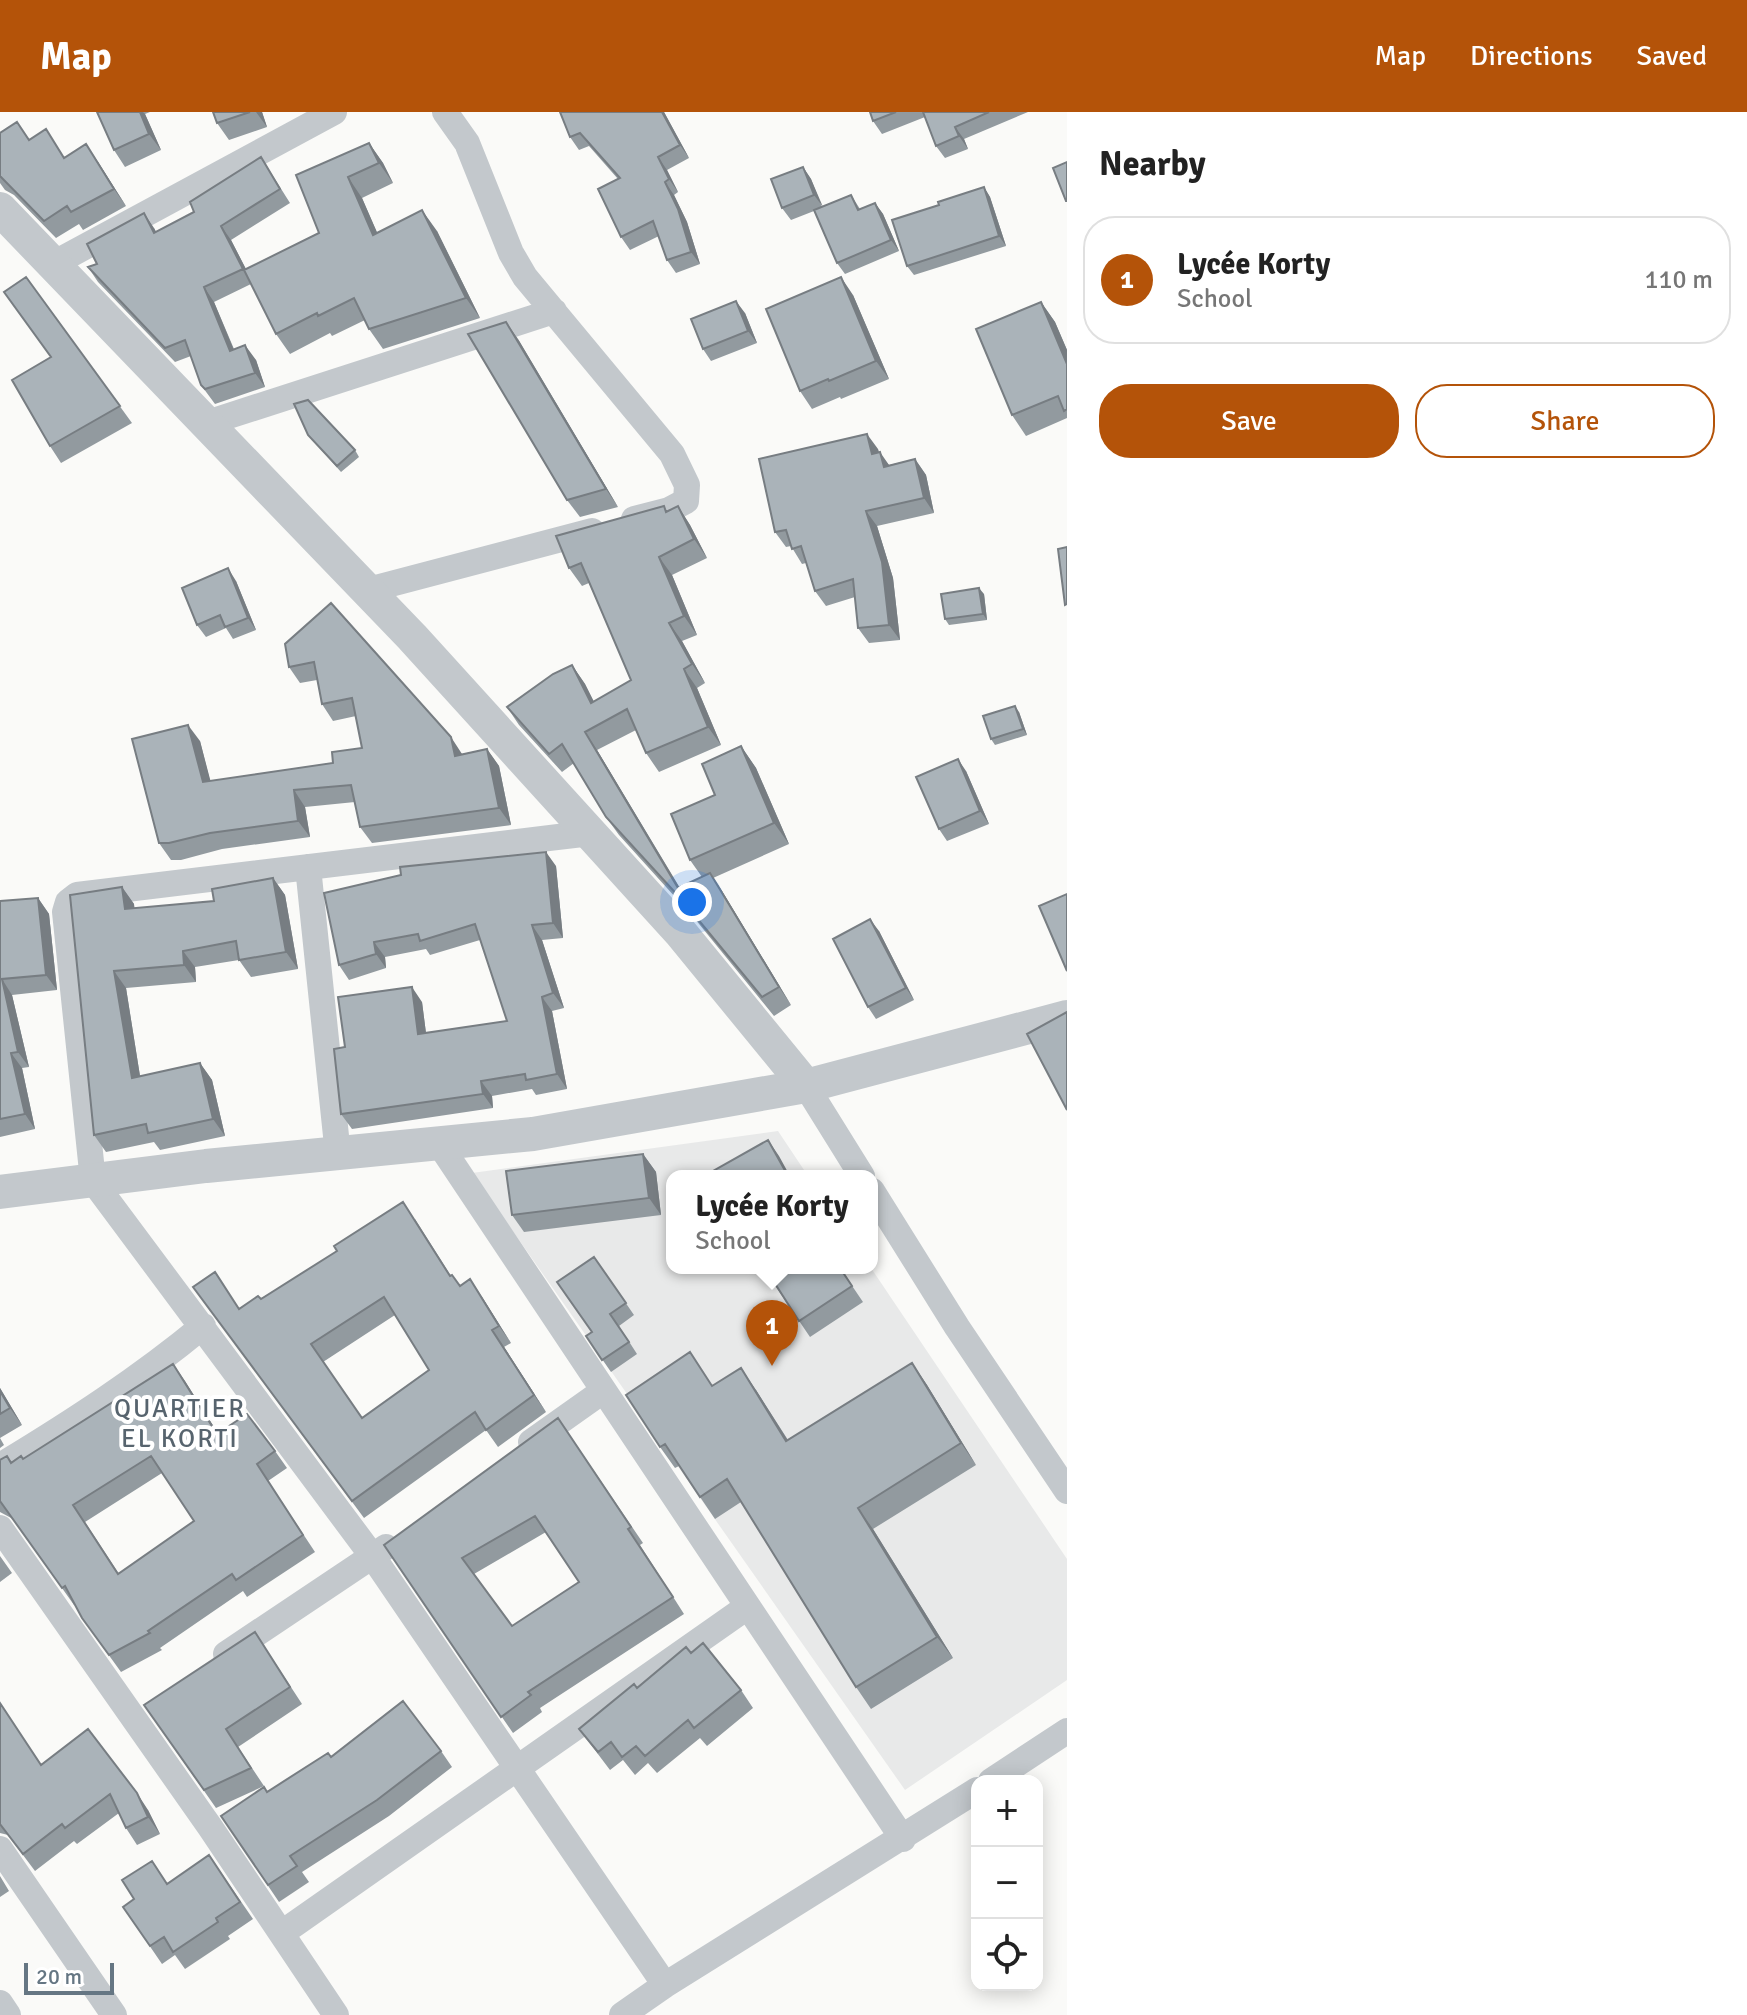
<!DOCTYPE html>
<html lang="en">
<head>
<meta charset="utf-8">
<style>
  body { margin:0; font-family:Signika,sans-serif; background:#f2f2f2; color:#222 }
  .controls { position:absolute; right:24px; bottom:24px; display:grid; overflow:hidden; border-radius:16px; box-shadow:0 4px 20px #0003 }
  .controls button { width:72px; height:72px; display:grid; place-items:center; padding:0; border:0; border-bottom:2px solid #e0e0e0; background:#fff; color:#222; font:40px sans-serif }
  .scale { position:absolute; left:24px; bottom:20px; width:90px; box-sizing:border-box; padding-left:8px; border:4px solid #657683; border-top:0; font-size:22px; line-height:28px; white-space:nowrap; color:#657683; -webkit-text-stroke:6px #fff; paint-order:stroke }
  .you { position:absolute; left:692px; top:790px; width:28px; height:28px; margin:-20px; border:6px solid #fff; border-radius:50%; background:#1a73e8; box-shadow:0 0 0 12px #1a73e833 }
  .badge { display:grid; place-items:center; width:52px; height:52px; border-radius:50%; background:#b45309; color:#fff; font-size:26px; font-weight:700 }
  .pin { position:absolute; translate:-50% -66px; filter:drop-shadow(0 2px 4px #0008) }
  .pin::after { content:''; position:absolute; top:42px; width:28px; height:24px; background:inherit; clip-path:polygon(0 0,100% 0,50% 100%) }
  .popup { position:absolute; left:666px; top:1058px; width:212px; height:104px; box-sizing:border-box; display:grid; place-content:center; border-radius:16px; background:#fff; filter:drop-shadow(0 2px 6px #0005); font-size:26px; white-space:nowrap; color:#767676 }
  .popup b { font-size:30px; color:#222 }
  .popup::after { content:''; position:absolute; left:50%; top:100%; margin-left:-16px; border:16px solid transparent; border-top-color:#fff }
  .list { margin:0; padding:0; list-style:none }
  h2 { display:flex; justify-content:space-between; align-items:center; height:104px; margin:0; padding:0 32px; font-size:34px }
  h2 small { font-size:26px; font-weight:400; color:#767676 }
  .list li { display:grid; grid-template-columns:52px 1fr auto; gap:24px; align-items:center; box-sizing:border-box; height:128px; margin:0 16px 16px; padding:0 16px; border:2px solid #e0e0e0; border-radius:32px }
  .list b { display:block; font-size:30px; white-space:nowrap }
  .list p { margin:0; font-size:26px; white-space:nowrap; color:#767676 }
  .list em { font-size:26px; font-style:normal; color:#767676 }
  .actions { display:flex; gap:16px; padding:24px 32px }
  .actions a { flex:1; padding:18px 0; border:2px solid #b45309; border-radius:32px; text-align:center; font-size:28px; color:#b45309 }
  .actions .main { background:#b45309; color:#fff }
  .icon { flex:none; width:44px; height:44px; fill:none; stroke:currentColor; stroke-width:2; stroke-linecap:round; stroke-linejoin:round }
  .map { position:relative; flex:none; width:1067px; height:1903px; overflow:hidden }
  header { display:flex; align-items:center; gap:48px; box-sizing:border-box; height:112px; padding:0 40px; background:#b45309; color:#fff }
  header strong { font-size:38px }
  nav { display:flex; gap:44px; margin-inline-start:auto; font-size:28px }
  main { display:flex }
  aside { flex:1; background:#fff }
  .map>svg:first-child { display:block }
  .built { fill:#e8e9e9 }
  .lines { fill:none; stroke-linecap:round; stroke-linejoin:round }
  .minor { stroke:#c3c8cc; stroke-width:26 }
  .tertiary { stroke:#c3c8cc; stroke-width:34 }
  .wall { fill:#929a9f; fill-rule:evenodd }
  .shaded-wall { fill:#777d82 }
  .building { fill:#aab3b9; stroke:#777d82; stroke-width:2; fill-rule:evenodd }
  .labels { text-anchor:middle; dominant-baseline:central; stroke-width:8; stroke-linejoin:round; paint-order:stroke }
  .neighbourhood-label { font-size:26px; letter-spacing:2px; fill:#57646e; stroke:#fff }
</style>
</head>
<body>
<header>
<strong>Map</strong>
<nav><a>Map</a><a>Directions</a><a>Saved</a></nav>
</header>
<main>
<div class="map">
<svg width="1067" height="1903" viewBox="0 0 1067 1903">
  <rect width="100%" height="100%" fill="#fafaf8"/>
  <!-- built -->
  <path class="built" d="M778,1019L808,1064H672V1156H871L1067,1447V1568L905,1678L472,1061Z"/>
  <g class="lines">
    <!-- minor -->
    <path class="minor" d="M445,0L467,31L511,141L525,165L672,342L687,373L686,389L669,398L634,407
      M53,152L334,0
      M207,311L554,199
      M368,478L592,419
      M591,721L77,783L68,790L65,800L93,1069L373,1445L665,1873
      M308,755L338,1043
      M806,974L862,1064
      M440,1033L903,1727
      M872,1079L957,1215L1067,1379
      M531,1330L603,1279
      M0,1354C71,1311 139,1267 203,1214
      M0,1416L210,1715L336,1903
      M226,1542L386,1435
      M991,1669L1067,1619
      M0,1737L114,1903
      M282,1821L747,1495
      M0,1891L8,1903
      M622,1903L665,1873L977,1678"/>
    <!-- tertiary -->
    <path class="tertiary" d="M0,97L412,525L680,820L806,974
      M0,1080L206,1054L533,1022L806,974L1067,905"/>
  </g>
  <!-- wall -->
  <path class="wall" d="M97,0H150L145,2L161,38L125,55L114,38Z
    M213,0H262L267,15L229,28L217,11Z
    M560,0H664L689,46L667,58L678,80L674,83L687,110L700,152L676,161L667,148L659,124L630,138L621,125L618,67L589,34L579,38L570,25Z
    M870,0H1028L964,27L968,37L945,46L936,34L925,5L882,22L873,9Z
    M0,21L30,28L65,45L98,50L126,94L83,118L79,112L56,126L14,83L5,78L0,71Z
    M369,31L383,51L393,71L362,86L377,121L437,119L480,206L383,237L369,217L365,208L332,224L330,221L290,242L276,222L251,172L214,190L234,237L256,248L265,275L215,292L201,273L191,244L175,250L98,170L88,155L97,152L154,116L156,120L194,100L261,45L290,91L231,128L246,157L319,121L296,63Z
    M803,55L811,67L822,95L851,83L860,97L875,91L883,102L899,139L845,162L837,151L814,99L791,108L782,96Z
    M984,75L990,85L1006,134L914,163L907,154L939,93Z
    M26,165L132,311L61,351L50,334L51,245Z
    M853,183L889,267L841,287L840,285L812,297L800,279Z
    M1041,190L1055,210L1067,238V306L1026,324L1012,303Z
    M745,201L757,231L711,249L703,237Z
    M518,227L618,395L580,405L567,388Z
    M308,323L355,338L359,345L341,360Z
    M878,337L879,341L889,353L915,347L926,363L934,401L877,414L893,466L900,528L869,531L858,516L855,485L826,494L815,479L806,451L802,452L791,434L786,435L775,420Z
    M678,394L690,413L707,446L672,463L697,523L682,529L705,571L697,576L721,633L659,660L646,641L636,618L597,638L680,776L702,765L690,748L715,683L741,634L756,656L789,732L713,766L722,779L791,893L774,904L695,807L619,723L606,705L574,651L562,660L519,613L507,595L572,553L585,572L594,590L631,568L589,471L582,474L569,456Z
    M236,469L256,518L233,527L226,516L206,525L197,513Z
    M984,482L987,508L949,513L945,507Z
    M285,532L462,642L487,637L499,654L511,713L372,731L360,715L355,690L305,695L310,725L222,737L181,748H171L159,731L200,629L210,669L333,651L362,636L356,604L333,609L322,592L317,568L300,571L289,555Z
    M1019,600L1027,623L995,633L991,627Z
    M966,659L989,712L947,729L939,717Z
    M556,754L563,826L542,828L564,896L552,899L567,977L536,983L532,977L492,984L493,996L352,1017L341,1002L345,935L422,890L426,921L507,909L480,828L430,843L426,837L385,845L386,856L349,868L339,853L324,781Z
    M273,766L285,783L298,857L251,865L239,848L195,855L196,870L126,876L140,964L200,951L212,968L225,1024L160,1038L154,1030L106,1040L94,1023L122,775L134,792V796L214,789Z
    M38,786L49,802L57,878L12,883L29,955L22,956L35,1017L0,1025V789Z
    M879,819L914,888L876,907L868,895Z
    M643,1042L656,1060L661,1103L524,1120L512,1103Z
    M415,1107L451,1164L460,1174L482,1185L511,1231L504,1235L546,1300L498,1335L486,1318L364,1406L193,1175L240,1197ZM395,1203L429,1258L362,1306L323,1250Z
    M594,1145L634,1203L619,1214L637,1242L611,1260L586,1224L592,1220Z
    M840,1156L863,1190L810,1225L770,1166Z
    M912,1251L927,1273L976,1353L873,1417L953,1546L871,1597L856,1575L741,1390L715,1407L679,1354L675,1356L660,1335L713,1274L756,1278L788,1328Z
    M173,1252L218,1321L275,1339L287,1356L268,1369L315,1440L247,1485L243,1479L160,1536L162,1538L121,1560L82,1506L75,1492L74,1493L13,1407L0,1400V1348L7,1344L12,1350L23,1347ZM162,1361L194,1409L119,1462L85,1410Z
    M0,1276L22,1313L0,1326L4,1333L0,1336Z
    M558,1306L643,1431L640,1433L684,1502L540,1596L542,1600L513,1621L384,1433ZM546,1420L579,1470L512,1514L474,1462Z
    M0,1444L12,1461L0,1470Z
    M255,1520L302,1592L238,1635L264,1674L216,1696L144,1593Z
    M691,1541L741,1578L753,1596L707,1634L700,1626L657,1661L648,1651L635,1663L623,1648L610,1658L579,1617L637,1576Z
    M0,1591L41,1653L148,1698L160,1722L137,1733L126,1716L119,1701L77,1732L74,1729L35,1759L8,1723L0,1721Z
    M441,1639L452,1655L389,1704L302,1760L309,1770L279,1790L221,1704L331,1645Z
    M209,1743L253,1807L228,1824L230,1827L185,1857L175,1843L162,1852L123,1795L168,1771Z
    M0,1764L9,1779L0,1785Z"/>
  <!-- shaded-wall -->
  <path class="shaded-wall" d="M140,0H143L145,2L161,38L149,22Z
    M256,0H262L267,15Z
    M662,0H664L689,46L680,33Z
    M955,15L964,27L968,37L959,24Z
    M369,31L383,51L393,71L379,51Z
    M86,32L98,50L126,94L114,77Z
    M658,45L667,58L678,80L669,67Z
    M803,55L811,67L823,95L814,83Z
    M348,65L362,86L387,143L373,123Z
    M665,70L674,83L687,110L700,152L691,140Z
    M984,75L990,85L1006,134L999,124Z
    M875,91L883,102L899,139L891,128Z
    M422,98L437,119L480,206L466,186Z
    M144,101L154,116L164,135L154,121Z
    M221,114L231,128L253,171L243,157Z
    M841,165L853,183L889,267L876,249Z
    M204,175L214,190L240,253L230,239Z
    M736,189L745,201L757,231L748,219Z
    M1041,190L1055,210L1067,238V252Z
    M506,210L518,227L618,395L606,377Z
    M245,233L256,248L265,275L255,261Z
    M867,322L878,337L883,358L872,342Z
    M880,340L891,356L884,355Z
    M915,347L926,363L934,401L924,386Z
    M678,394L690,413L707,446L694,427Z
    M866,399L877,414L893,466L900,528L889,513Z
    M659,445L672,463L697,523L684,504Z
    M228,456L236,469L256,518L248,506Z
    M979,476L984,482L987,508L983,502Z
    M669,511L682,529L705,571L692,552Z
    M572,553L585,572L604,610L591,591Z
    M684,557L697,576L721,633L708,615Z
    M1015,594L1019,600L1027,623L1023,617Z
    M188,613L200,629L215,686L203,670Z
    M585,620L597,638L691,795L678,776Z
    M451,625L462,642L455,644Z
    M741,634L756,656L789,732L774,711Z
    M487,637L499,654L511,713L499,696Z
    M958,647L966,659L989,712L980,699Z
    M294,678L305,695L310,725L298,709Z
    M546,740L556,754L563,826L553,811Z
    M710,761L722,779L791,893L779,875Z
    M273,766L285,783L298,857L286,840Z
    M122,775L134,792L137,814L125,797Z
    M38,786L49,802L57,878L46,863Z
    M870,807L879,819L914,888L906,876Z
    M532,813L542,828L564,896L553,881Z
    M374,830L385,845L386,856L376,842Z
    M183,839L195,855L196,870L184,853Z
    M114,859L126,876L143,983L132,966Z
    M2,867L12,883L29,955L18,940Z
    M412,875L422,890L428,937L418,922Z
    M542,885L552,899L567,977L557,962Z
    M11,941L22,956L35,1017L25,1002Z
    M200,951L212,968L225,1024L213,1007Z
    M481,969L492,984L493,996L483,982Z
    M768,1028L779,1044L790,1064H788Z
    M643,1042L656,1060L661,1103L649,1086Z
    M470,1167L482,1185L511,1231L499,1214Z
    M492,1218L504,1235L546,1300L534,1283Z
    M912,1251L927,1273L976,1353L961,1331Z
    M173,1252L185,1269L229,1339L217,1322Z
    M741,1256L756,1278L802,1351L786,1329Z
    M0,1276L22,1313L10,1296L0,1279Z
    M858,1396L873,1417L953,1546L937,1525Z
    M137,1681L148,1698L160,1722L148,1705Z"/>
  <!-- building -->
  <path class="building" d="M97,0H140L149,22L114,38Z
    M213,0H250L217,11Z
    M560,0H662L680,33L658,45L669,67L665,70L678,97L691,140L667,148L653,109L621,125L598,77L620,66L580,21L570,25Z
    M870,0H896L873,9Z
    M923,0H989L955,15L959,24L936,34Z
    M17,10L29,28L46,17L64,46L86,32L114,77L71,100L67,94L44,109L0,64V21Z
    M369,31L379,51L348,65L373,123L422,98L466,186L369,217L354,186L318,204L317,201L276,222L244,158L319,121L296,63Z
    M261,45L280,77L221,114L243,157L204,175L230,239L245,233L255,261L205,277L201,273L185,228L165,236L88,155L97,152L87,132L144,101L154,121L194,100L190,90Z
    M1067,50V89H1066L1053,56Z
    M803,55L814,83L782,96L771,67Z
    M984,75L999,124L907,154L892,108L939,93L938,90Z
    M851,83L858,98L875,91L891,128L837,151L814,98Z
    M26,165L120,294L50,334L12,268L51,245L4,180Z
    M841,165L876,249L829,269L828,267L800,279L766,197Z
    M736,189L748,219L703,237L691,207Z
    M1041,190L1067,252V297L1064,299L1058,284L1012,303L976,217Z
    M506,210L606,377L567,388L468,222Z
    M308,288L355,338L337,354L308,323L294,292Z
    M867,322L872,342L880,340L884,355L915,347L924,386L866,399L882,450L889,513L858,516L853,467L815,479L801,434L792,437L786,418L775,420L759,347Z
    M664,394L666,400L678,394L694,427L659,445L684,504L669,511L692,552L684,557L708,615L646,641L627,597L585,620L678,776L710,761L779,875L762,885L682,788L606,705L562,632L549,642L507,595L553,562L572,553L591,591L631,568L581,451L569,456L556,424Z
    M1067,435V492L1065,493L1058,437Z
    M228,456L248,506L225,515L220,503L197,513L182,476Z
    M979,476L983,502L945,507L941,482Z
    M331,491L451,625L455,644L487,637L499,696L360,715L351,673L294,678L298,709L210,721L169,731H159L132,627L188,613L203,670L333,651L332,640L362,636L352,586L322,592L314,550L289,555L285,532Z
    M1015,594L1023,617L991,627L983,604Z
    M741,634L774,711L690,748L671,702L715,683L702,652Z
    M958,647L980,699L939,717L916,665Z
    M546,740L553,811L532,813L553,881L542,885L557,962L526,968L525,962L481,969L483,982L341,1002L334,937L345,935L338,885L412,875L418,922L507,909L475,812L420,829L418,822L374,830L376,842L339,853L324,781L401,763L400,755Z
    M273,766L286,840L239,848L236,829L183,839L184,853L114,859L132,966L200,951L213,1007L148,1021L146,1012L94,1023L70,783L122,775L125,797L214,789L212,777Z
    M1067,782V859L1039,794Z
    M38,786L46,863L2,867L18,940L11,941L25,1002L0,1007V789Z
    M870,807L906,876L868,895L833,827Z
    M1067,900V998L1027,922Z
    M768,1028L788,1064H707L706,1063Z
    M643,1042L649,1086L512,1103L506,1059Z
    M403,1090L450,1164L452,1163L460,1174L470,1167L499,1214L492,1218L534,1283L486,1318L475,1300L352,1389L193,1175L215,1160L239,1197L258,1184L261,1187L337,1139L334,1134ZM384,1185L429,1258L362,1306L311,1232Z
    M594,1145L626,1191L610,1202L629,1230L602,1248L586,1224L592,1220L557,1170Z
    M765,1156H840L852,1174L799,1209Z
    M690,1240L712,1274L741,1256L786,1329L912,1251L961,1331L858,1396L937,1525L856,1575L727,1367L700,1385L665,1332L660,1335L626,1283Z
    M173,1252L217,1322L247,1302L275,1339L257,1352L303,1423L236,1468L232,1462L148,1519L150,1521L109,1543L82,1506L65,1474L62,1476L0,1389V1348L7,1344L11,1351L21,1344L23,1347ZM151,1344L194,1409L118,1462L73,1393Z
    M0,1279L10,1296L0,1302Z
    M558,1306L631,1415L628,1417L673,1485L528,1580L531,1583L501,1605L384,1433ZM535,1404L579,1470L512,1514L462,1446Z
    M255,1520L290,1575L226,1617L251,1656L204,1678L144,1593Z
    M703,1531L741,1578L694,1616L688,1608L645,1644L636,1634L622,1645L611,1630L598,1640L579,1617L634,1572L637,1576L686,1535L691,1541Z
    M403,1589L441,1639L377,1688L290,1744L297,1754L268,1773L221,1704L264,1675L267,1680L328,1641L331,1645Z
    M0,1591L41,1653L88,1617L137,1681L148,1705L126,1716L110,1682L65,1716L62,1712L23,1742L0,1712Z
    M209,1743L240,1790L216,1806L218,1810L173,1840L164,1825L150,1834L123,1795L134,1787L122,1768L152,1749L167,1772Z"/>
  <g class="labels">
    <!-- neighbourhood labels -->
    <g class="neighbourhood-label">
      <text x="180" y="1297">QUARTIER<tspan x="180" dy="30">EL KORTI</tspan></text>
    </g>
  </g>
</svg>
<div class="controls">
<button>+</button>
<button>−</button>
<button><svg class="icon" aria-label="locate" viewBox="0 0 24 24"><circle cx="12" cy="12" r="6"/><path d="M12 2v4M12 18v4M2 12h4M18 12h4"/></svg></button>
</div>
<div class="scale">20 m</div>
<div class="you"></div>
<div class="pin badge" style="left:772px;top:1254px">1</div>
<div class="popup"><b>Lycée Korty</b>School</div>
</div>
<aside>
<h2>Nearby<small></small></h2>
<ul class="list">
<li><span class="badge">1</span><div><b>Lycée Korty</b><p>School</p></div><em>110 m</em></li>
</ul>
<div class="actions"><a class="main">Save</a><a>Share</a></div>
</aside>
</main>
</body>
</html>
